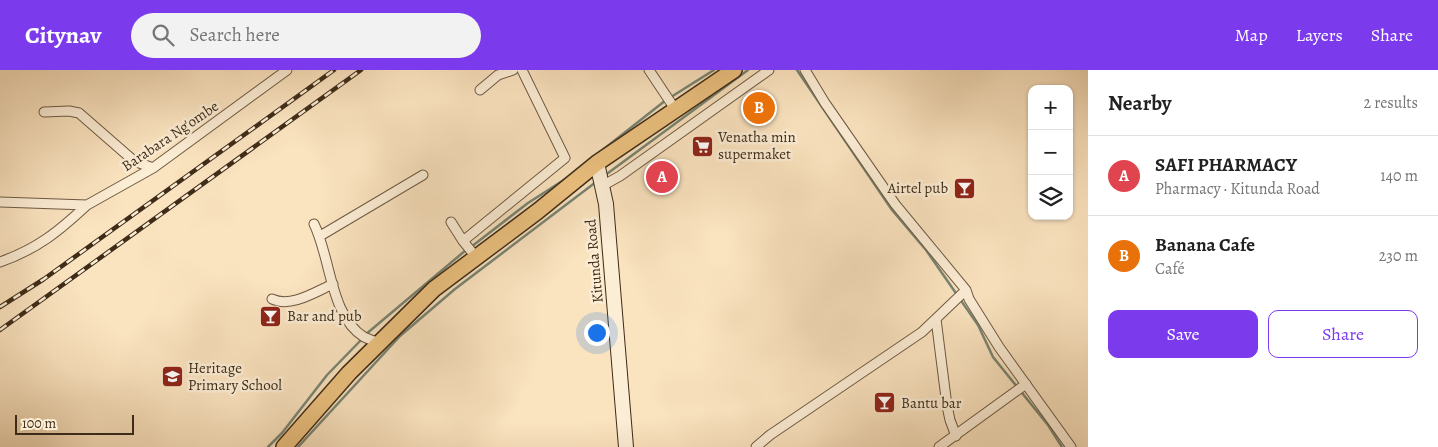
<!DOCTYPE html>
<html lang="en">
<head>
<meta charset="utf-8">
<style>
  body { margin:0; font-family:Alegreya,serif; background:#f2f2f2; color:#222 }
  .controls { position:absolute; right:15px; top:15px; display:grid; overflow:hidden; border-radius:10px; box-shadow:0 1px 4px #0004 }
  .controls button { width:45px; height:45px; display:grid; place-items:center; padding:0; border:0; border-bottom:1px solid #e0e0e0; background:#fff; color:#222; font:25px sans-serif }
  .scale { position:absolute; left:15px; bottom:12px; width:119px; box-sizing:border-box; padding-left:5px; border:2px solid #3f2c18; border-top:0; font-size:14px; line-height:18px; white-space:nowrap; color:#3f2c18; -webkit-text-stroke:4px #fcedd5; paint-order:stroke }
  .you { position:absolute; left:596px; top:262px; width:18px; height:18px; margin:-12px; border:4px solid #fff; border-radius:50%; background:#1a73e8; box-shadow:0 0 0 8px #1a73e833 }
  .badge { display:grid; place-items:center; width:32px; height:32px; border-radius:50%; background:#7c3aed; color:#fff; font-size:16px; font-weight:700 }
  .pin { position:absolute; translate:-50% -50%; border:2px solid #fff; box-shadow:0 1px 5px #0006 }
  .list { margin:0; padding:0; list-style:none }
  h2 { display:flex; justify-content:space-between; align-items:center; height:65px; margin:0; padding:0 20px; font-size:21px }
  h2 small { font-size:16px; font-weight:400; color:#767676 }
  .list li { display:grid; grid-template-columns:32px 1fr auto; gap:15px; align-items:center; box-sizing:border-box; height:80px; padding:0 20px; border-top:1px solid #e0e0e0 }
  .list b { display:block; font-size:19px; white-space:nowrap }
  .list p { margin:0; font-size:16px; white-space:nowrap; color:#767676 }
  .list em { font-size:16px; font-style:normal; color:#767676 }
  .actions { display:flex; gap:10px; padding:15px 20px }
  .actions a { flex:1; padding:11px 0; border:1px solid #7c3aed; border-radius:10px; text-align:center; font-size:18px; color:#7c3aed }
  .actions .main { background:#7c3aed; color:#fff }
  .icon { flex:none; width:28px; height:28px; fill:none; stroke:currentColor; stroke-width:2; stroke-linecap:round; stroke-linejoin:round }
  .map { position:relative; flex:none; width:1088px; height:377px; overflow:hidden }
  header { display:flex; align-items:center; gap:30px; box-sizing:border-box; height:70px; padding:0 25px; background:#7c3aed; color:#fff }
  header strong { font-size:24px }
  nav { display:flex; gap:28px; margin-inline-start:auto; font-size:18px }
  .search { width:350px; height:45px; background:#f2f2f2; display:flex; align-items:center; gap:12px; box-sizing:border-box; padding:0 18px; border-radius:28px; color:#767676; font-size:19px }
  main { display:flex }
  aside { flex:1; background:#fff }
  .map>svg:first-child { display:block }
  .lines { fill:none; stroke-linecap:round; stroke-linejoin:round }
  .stream { stroke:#788473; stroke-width:2.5 }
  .street-casing { stroke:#6e5a42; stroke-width:11 }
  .secondary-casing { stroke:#3f2c18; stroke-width:16 }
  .primary-casing { stroke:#3f2c18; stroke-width:18 }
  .street { stroke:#fcedd5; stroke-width:9 }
  .secondary { stroke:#fcedd5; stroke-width:14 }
  .primary { stroke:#edc280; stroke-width:15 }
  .rail-casing { stroke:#3f2c18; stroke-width:4.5 }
  .rail { stroke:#fcedd5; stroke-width:2.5; stroke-dasharray:8; stroke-linecap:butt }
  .labels { text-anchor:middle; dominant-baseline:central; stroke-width:5; stroke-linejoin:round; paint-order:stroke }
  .street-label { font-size:15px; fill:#3f2c18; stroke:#fcedd5 }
  .poi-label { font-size:15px; fill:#3f2c18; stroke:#fcedd5; text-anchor:start }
</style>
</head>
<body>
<header>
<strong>Citynav</strong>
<div class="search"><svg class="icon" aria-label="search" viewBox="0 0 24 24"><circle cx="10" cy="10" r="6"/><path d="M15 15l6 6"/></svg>Search here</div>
<nav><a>Map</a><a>Layers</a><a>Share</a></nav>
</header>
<main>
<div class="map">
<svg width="1088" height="377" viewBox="0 0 1088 377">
  <rect width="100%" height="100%" fill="#fae3bf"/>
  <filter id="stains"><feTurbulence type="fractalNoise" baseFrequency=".004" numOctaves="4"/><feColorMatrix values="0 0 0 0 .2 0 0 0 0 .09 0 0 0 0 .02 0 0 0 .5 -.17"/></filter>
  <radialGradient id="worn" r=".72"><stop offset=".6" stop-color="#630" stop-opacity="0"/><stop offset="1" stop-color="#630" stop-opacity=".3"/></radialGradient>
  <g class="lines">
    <!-- stream -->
    <path class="stream" d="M797,0L892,140L926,180L978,255L993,287L1048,355L1062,377
      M671,27L714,0
      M600,82L666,30
      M604,106L748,0
      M471,177L528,133L570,106
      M365,265L466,180
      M268,377L282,363L327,305L362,269
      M298,377L400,266L455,219L596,112"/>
    <defs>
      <path id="street" d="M649,0L675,39
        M805,0L825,33L895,134L966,220L969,229L999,277L1071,377
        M480,20L498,5L513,0
        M44,42L69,41L79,43L134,91L153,98
        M602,116L620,106L769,0
        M0,132L87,135L153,98L287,0
        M451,152L463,171L476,187
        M314,154C331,188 330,246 364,267C368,269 374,271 378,272
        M320,166L423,105
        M463,171L565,88L522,0
        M0,192C37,179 58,162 87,135
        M272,229C291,238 315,222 333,214
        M936,249L947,336L950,350L956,366
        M756,377L770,365L922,262L966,220
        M939,377L1026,314"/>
      <path id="secondary" d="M597,93L606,134L626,377"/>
      <path id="primary" d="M284,377L349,303L434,219L538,141L597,93L734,0"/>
    </defs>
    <!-- street casing -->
    <use href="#street" class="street-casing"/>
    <!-- secondary casing -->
    <use href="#secondary" class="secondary-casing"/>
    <!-- primary casing -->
    <use href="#primary" class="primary-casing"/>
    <!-- street -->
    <use href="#street" class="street"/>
    <!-- secondary -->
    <use href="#secondary" class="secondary"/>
    <!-- primary -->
    <use href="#primary" class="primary"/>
    <defs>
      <path id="rail" d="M0,237L44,209L334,0
        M0,260L361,0"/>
    </defs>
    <!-- rail casing -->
    <use href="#rail" class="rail-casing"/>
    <!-- rail -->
    <use href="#rail" class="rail"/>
  </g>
  <!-- icons -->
  <defs>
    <symbol id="supermarket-square" viewBox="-11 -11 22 22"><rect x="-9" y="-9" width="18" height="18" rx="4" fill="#8f2418" stroke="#fcedd5"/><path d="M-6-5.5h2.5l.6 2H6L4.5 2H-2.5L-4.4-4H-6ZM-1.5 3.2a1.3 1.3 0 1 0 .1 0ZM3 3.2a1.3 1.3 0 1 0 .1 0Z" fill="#fff"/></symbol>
    <symbol id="bar-square" viewBox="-11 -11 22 22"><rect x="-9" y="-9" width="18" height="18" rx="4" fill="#8f2418" stroke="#fcedd5"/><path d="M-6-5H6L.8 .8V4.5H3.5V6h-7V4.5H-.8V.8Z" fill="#fff"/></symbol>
    <symbol id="school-square" viewBox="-11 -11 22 22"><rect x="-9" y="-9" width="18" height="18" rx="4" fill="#8f2418" stroke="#fcedd5"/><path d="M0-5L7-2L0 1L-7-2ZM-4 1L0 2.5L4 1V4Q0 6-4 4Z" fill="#fff"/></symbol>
  </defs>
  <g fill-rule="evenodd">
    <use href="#supermarket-square" x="690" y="64" width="25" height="25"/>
    <use href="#bar-square" x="952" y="106" width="25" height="25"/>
    <use href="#bar-square" x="258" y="234" width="25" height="25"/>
    <use href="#school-square" x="160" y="294" width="25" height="25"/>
    <use href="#bar-square" x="872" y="320" width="25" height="25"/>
  </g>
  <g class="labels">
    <!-- street labels -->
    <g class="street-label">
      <text transform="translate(170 66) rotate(-34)">Barabara Ng'ombe</text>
      <text transform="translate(594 191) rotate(-95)">Kitunda Road</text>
    </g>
    <!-- poi labels -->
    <g class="poi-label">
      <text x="718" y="67">Venatha min<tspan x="718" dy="17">supermaket</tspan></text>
      <text x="948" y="118" text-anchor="end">Airtel pub</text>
      <text x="287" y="246">Bar and pub</text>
      <text x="188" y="298">Heritage<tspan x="188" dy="17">Primary School</tspan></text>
      <text x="901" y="333">Bantu bar</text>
    </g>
  </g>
  <rect width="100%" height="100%" filter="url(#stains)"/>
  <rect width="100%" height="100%" fill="url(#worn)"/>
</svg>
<div class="controls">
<button>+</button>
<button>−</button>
<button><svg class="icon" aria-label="layers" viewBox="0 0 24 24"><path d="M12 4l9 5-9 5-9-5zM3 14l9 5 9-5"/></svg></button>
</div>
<div class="scale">100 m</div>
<div class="you"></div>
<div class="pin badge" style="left:662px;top:107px;background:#e0444e">A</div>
<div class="pin badge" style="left:759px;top:38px;background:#e8710a">B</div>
</div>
<aside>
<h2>Nearby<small>2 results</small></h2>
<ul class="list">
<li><span class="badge" style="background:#e0444e">A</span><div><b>SAFI PHARMACY</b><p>Pharmacy · Kitunda Road</p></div><em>140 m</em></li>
<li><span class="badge" style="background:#e8710a">B</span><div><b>Banana Cafe</b><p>Café</p></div><em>230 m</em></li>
</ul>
<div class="actions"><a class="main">Save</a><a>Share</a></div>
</aside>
</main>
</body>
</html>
